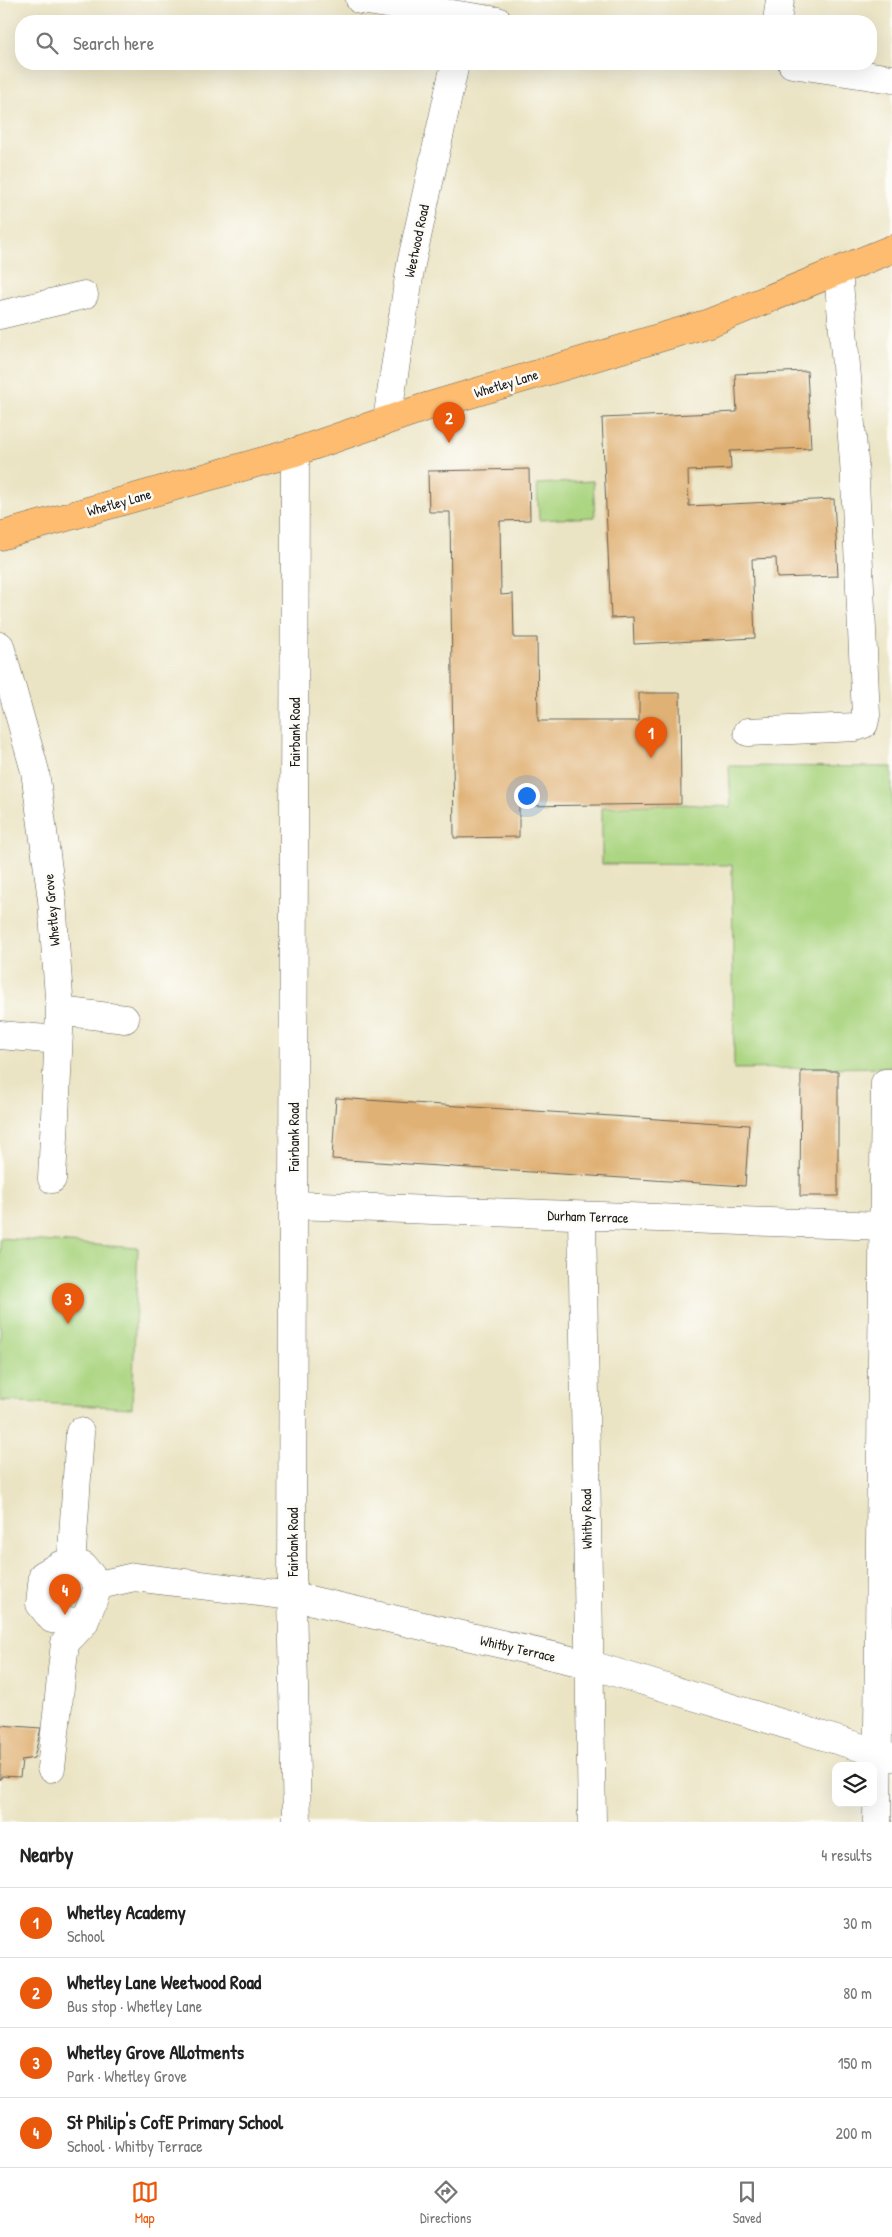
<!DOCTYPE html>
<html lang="en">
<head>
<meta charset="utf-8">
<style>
  body { margin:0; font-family:"Patrick Hand",sans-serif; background:#f6f6f6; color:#222 }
  .controls { position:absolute; right:15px; bottom:15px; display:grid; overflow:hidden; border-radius:10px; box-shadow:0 5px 20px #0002 }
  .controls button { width:45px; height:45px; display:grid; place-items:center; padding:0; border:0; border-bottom:1px solid #e0e0e0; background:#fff; color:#222; font:25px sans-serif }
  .you { position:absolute; left:526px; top:795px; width:18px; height:18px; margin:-12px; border:4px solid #fff; border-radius:50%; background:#1a73e8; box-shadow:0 0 0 8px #1a73e833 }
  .badge { display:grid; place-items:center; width:32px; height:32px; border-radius:50%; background:#ea580c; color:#fff; font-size:16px; font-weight:700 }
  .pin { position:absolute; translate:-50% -41px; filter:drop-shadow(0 1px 2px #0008) }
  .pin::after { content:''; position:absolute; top:26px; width:18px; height:15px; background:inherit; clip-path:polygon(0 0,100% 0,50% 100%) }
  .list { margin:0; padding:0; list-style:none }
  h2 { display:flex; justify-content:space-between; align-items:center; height:65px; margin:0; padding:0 20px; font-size:21px }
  h2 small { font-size:16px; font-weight:400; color:#767676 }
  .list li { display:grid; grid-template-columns:32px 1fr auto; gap:15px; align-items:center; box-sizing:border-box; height:70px; padding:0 20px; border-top:1px solid #e0e0e0 }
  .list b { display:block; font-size:19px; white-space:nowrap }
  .list p { margin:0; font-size:16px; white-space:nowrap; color:#767676 }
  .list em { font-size:16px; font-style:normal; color:#767676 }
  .icon { flex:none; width:28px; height:28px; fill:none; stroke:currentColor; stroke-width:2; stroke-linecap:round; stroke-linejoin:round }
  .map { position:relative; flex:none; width:892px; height:1822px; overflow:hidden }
  .search { position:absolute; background:#fff; box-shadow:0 5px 20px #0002; left:15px; right:15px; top:15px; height:55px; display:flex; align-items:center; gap:12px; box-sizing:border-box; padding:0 18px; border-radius:20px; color:#767676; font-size:19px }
  .sheet { height:345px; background:#fff }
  nav { display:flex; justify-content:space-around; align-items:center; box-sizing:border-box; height:70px; border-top:1px solid #e0e0e0; background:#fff; font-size:14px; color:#767676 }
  nav a { display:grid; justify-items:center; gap:2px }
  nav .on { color:#ea580c }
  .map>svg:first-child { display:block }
  .green { fill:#abd581; stroke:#64784e }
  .building { fill:#e0b174 }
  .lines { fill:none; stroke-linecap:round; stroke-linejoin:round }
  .minor-casing { stroke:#646257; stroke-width:29 }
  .major-casing { stroke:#646257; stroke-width:29 }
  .minor { stroke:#fff; stroke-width:28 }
  .major { stroke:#fdbc70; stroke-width:28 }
  .labels { text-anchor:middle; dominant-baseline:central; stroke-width:5; stroke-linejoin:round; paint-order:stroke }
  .street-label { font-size:14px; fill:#1c1c1c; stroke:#fdfcf7 }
</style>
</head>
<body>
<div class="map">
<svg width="892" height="1822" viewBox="0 0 892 1822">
  <rect width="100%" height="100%" fill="#fdfcf7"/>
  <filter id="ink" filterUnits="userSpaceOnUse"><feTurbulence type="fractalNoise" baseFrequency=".02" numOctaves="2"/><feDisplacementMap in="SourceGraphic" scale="10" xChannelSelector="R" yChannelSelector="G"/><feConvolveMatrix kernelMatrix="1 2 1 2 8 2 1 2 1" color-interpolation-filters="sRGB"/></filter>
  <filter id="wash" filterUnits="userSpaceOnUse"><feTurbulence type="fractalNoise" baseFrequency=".0096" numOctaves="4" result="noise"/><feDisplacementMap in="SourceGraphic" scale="20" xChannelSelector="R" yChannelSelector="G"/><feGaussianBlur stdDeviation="1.12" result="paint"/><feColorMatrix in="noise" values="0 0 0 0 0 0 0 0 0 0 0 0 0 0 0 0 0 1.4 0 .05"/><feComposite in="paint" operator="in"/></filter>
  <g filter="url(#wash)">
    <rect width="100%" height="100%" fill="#ebe4c4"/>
    <!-- green -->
    <path class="green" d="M593,481L595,517L539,520L537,484Z
      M729,766L892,767V1067L734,1069L732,865L602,864V807L681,804L731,807Z
      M0,1238L138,1248L132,1408L0,1401Z"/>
    <g id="blocks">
      <!-- building -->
      <path class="building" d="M807,371L811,448L730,451L731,469L688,471L689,506L834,499L838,576L777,578L776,558L752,559L755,638L634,644L633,617L611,618L602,418L737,412L735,374Z
        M529,469L530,520L500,521L501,595L513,594L514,638H537L538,721H639V693H680L681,804L519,806V837L454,838L450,512H429L428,471Z
        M801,1071H838V1196H800Z
        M336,1098L749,1125L745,1186L332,1159Z
        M0,1725L41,1728L34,1758L22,1760L20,1777L2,1776L0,1780Z"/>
    </g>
  </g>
  <g filter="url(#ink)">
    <use href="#blocks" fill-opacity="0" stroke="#646257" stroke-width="1"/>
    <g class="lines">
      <defs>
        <path id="minor" d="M360,0L498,21
          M777,21L780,0
          M792,64L892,79
          M0,315L84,295
          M387,420L411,264L455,64
          M295,452L292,1596L297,1822
          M0,646L35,771L52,900L60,1011L52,1179
          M748,732L856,727L864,724L866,715L854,461L838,271
          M60,1011L125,1019
          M0,1035L58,1040
          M293,1205L883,1226
          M582,1216L592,1822
          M71,1566L80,1432
          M84,1623L52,1619L40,1604L43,1575L60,1565L83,1566L99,1585
          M51,1768L65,1643L84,1623L99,1585L134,1577L292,1596L588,1664L892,1757
          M877,1822L885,1083H892"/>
        <path id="major" d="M0,536L295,452L423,408L709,323L892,249"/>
      </defs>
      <!-- minor casing -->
      <use href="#minor" class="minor-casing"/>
      <!-- major casing -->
      <use href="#major" class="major-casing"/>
      <!-- minor -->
      <use href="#minor" class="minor"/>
      <!-- major -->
      <use href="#major" class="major"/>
    </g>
  </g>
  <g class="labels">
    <!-- street labels -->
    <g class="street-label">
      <text transform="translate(416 241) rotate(-78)">Weetwood Road</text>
      <text transform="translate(506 383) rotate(-17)">Whetley Lane</text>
      <text transform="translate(119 502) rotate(-16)">Whetley Lane</text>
      <text transform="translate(294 732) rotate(-90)">Fairbank Road</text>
      <text transform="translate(51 910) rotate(-95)">Whetley Grove</text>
      <text transform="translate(293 1137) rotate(-90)">Fairbank Road</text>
      <text transform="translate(588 1216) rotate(2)">Durham Terrace</text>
      <text transform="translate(586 1519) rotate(-91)">Whitby Road</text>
      <text transform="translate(292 1542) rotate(-90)">Fairbank Road</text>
      <text transform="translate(518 1648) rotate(13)">Whitby Terrace</text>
    </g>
  </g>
</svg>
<div class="controls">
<button><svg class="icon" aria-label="layers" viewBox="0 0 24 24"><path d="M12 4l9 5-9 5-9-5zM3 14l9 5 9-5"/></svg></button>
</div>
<div class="you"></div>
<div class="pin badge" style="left:651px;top:758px">1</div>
<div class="pin badge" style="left:449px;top:443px">2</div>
<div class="pin badge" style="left:68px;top:1324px">3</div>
<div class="pin badge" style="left:65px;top:1615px">4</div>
<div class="search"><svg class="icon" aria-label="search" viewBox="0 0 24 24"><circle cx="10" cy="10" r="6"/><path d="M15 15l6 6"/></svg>Search here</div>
</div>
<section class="sheet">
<h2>Nearby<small>4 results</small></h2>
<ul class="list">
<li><span class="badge">1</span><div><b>Whetley Academy</b><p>School</p></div><em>30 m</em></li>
<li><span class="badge">2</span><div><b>Whetley Lane Weetwood Road</b><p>Bus stop · Whetley Lane</p></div><em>80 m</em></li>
<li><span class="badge">3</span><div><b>Whetley Grove Allotments</b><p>Park · Whetley Grove</p></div><em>150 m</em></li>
<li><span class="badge">4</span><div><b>St Philip's CofE Primary School</b><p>School · Whitby Terrace</p></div><em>200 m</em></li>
</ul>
</section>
<nav>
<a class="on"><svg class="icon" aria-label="map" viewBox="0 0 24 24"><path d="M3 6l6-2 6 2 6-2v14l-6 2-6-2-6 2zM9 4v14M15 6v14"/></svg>Map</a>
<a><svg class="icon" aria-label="directions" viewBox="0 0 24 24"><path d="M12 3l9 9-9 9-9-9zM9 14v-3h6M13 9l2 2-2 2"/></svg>Directions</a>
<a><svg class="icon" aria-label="saved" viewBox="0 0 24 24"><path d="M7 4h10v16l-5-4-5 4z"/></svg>Saved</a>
</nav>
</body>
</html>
